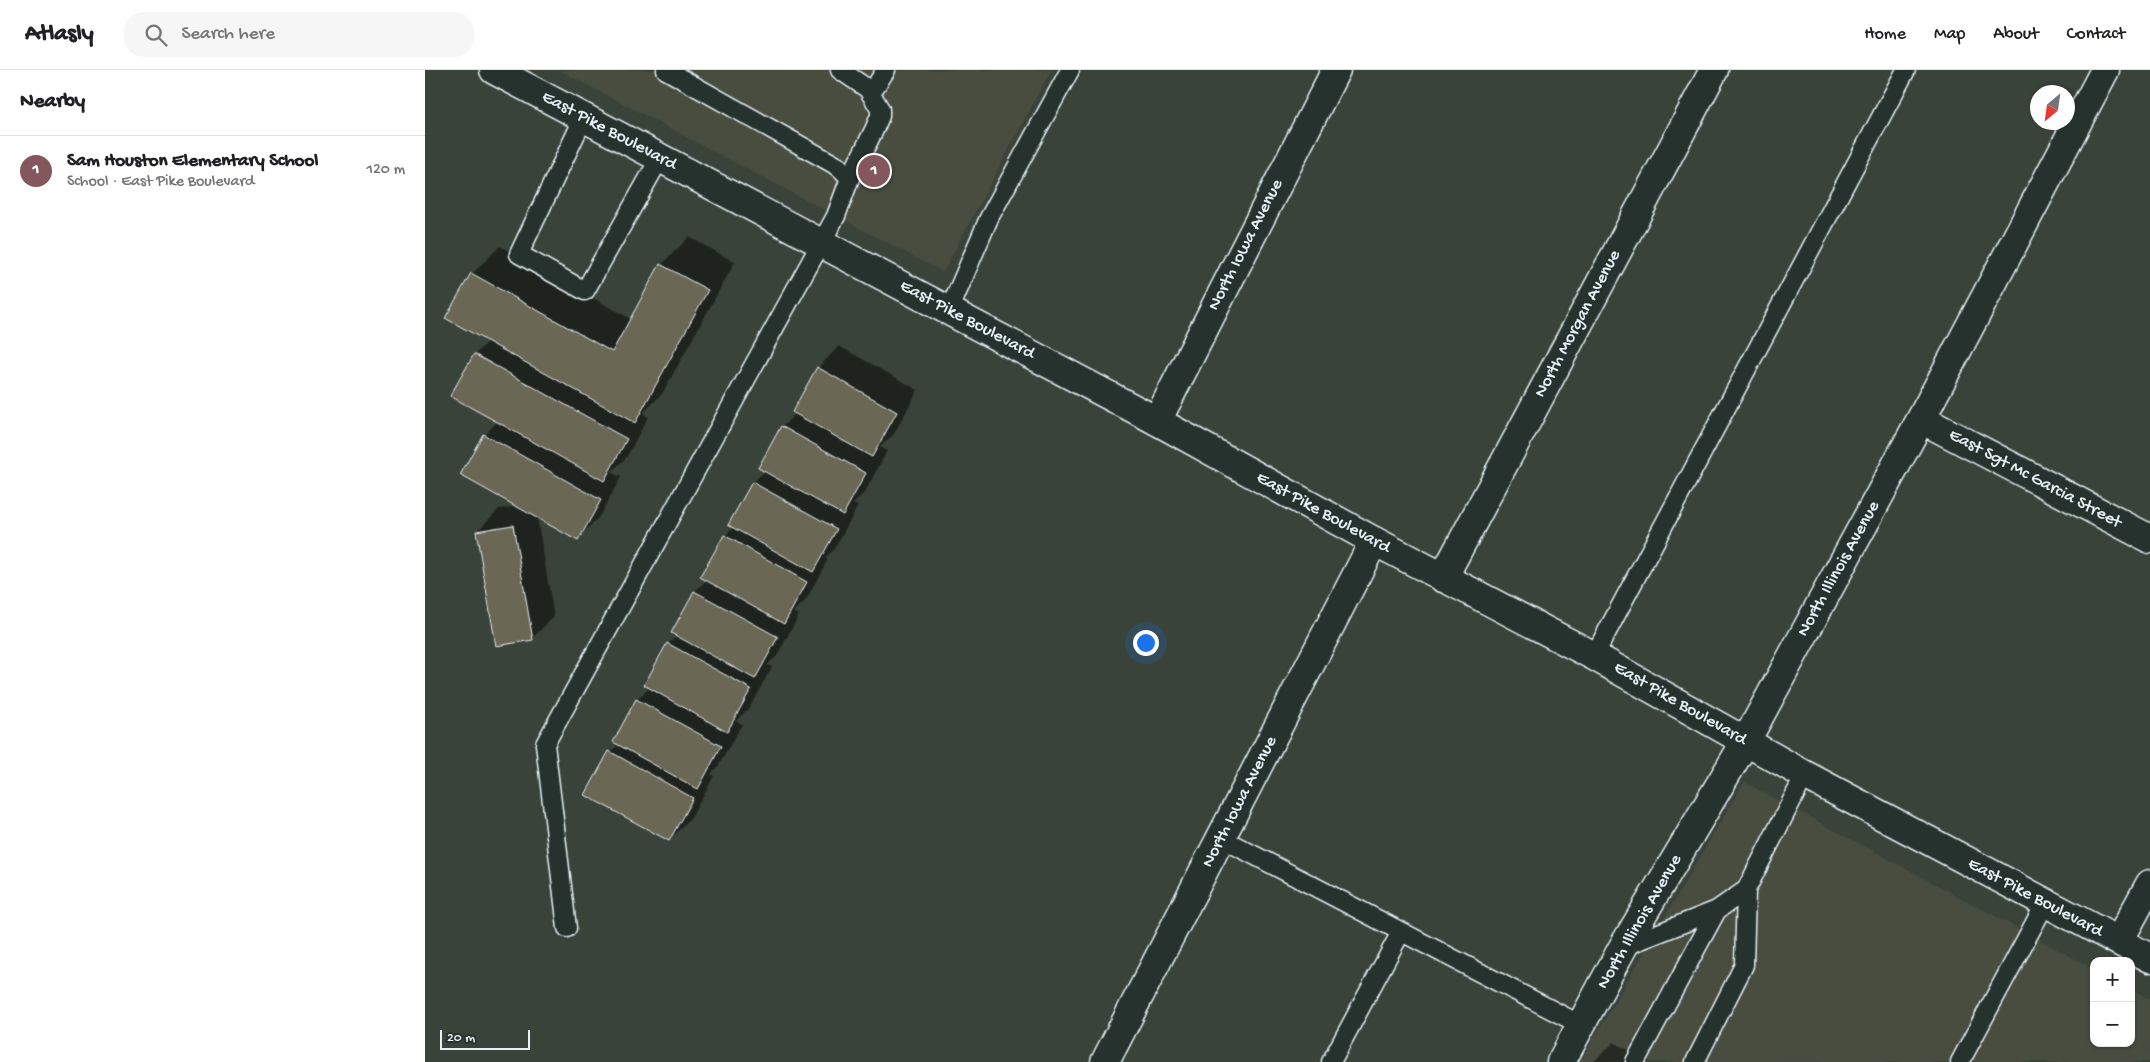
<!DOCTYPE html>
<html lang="en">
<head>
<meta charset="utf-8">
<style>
  body { margin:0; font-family:"Gochi Hand",sans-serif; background:#f6f6f6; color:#202124 }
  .controls { position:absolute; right:15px; bottom:15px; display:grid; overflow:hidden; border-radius:10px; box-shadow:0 1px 4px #0004 }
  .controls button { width:45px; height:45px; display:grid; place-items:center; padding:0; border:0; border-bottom:1px solid #e0e0e0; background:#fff; color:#202124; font:25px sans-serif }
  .compass { position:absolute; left:1605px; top:15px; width:45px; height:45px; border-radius:50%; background:#fff; box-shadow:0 1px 4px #0004; rotate:209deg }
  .scale { position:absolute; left:15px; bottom:12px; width:90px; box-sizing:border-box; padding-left:5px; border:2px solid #e8f1f8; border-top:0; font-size:14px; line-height:18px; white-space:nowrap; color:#e8f1f8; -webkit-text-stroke:4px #26332d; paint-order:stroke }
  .you { position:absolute; left:720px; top:572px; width:18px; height:18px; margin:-12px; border:4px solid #fff; border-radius:50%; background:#1a73e8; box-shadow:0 0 0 8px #1a73e833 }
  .badge { display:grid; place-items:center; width:32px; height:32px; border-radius:50%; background:#84575d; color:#fff; font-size:16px; font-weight:700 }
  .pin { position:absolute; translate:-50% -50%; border:2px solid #fff; box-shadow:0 1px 5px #0006 }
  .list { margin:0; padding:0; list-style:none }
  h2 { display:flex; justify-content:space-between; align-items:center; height:65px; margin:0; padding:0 20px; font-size:21px }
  h2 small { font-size:16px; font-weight:400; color:#757577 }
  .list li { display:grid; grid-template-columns:32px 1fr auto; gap:15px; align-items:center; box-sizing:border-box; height:70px; padding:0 20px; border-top:1px solid #e0e0e0 }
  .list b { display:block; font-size:19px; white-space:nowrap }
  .list p { margin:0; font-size:16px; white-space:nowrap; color:#757577 }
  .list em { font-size:16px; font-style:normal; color:#757577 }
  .icon { flex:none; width:28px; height:28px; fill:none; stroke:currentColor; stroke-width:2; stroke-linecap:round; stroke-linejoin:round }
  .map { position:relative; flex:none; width:1725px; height:992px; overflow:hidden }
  header { display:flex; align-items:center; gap:30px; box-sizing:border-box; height:70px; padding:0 25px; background:#fff; border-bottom:1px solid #e0e0e0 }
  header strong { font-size:24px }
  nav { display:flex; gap:28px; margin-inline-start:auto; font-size:18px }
  .search { width:350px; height:45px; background:#f6f6f6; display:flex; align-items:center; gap:12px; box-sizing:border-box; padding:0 18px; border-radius:20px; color:#757577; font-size:19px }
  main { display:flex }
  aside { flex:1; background:#fff }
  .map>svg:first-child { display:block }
  .built { fill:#484e41 }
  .shadow { fill:#0007 }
  .building { fill:#6a6754; stroke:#e8f1f8 }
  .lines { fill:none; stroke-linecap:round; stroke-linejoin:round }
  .service-casing { stroke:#e8f1f8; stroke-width:21 }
  .minor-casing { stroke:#e8f1f8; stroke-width:31 }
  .tertiary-casing { stroke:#e8f1f8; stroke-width:31 }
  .service { stroke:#26332d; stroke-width:18 }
  .minor { stroke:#26332d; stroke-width:28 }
  .tertiary { stroke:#26332d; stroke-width:28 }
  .labels { text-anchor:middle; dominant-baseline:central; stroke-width:4; stroke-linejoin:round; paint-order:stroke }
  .street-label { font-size:18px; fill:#e8f1f8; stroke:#26332d }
</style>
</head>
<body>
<header>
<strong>Atlasly</strong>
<div class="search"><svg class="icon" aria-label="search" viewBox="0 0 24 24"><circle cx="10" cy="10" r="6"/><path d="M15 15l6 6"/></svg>Search here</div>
<nav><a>Home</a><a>Map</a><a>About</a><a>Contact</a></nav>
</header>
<main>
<aside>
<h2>Nearby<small></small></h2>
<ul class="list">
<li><span class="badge">1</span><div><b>Sam Houston Elementary School</b><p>School · East Pike Boulevard</p></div><em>120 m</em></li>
</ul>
</aside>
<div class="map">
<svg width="1725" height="992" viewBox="0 0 1725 992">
  <rect width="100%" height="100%" fill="#3a4339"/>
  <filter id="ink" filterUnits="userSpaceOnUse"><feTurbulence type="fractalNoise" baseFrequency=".02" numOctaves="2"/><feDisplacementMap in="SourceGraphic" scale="10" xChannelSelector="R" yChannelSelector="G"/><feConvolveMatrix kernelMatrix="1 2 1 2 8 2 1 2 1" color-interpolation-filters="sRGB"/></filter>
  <g filter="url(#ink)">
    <!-- built -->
    <path class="built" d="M134,0H626L518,202Z
      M1319,712L1669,899V973H1706V919L1725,930V992H1155Z"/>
    <!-- shadow -->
    <path class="shadow" d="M264,167L310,192L237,324L218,343L223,347L201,388L186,402L196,407L174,447L152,469L112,447L129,547L107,568L52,461L74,439L93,436L59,365L73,351L27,325L50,284L63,271L47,204L75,176L206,249L236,195Z
      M414,276L493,320L469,364L455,377L462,381L440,422L428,434L433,436L409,479L400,488L403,489L381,530L369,542L374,545L352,586L342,595L347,597L324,638L311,651L317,654L294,695L286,704L289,706L266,748L244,770L185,682L194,674L212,630L225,617L243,574L252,565L248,562L270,521L282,510L300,466L309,457L305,455L328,412L340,401L357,357L371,343L393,298Z
      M1189,972L1225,992H1168Z"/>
    <!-- building -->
    <path class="building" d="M235,194L283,220L210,353L20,248L46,203L187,282Z
      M49,284L202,369L179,411L25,326Z
      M392,297L472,342L447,387L367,342Z
      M356,356L441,403L418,445L333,398Z
      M58,364L176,430L153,471L35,405Z
      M327,412L412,459L388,502L303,455Z
      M88,455L108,570L71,576L51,461Z
      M299,465L382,512L359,554L275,507Z
      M269,521L353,567L330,609L246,563Z
      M242,573L326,619L302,662L219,615Z
      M211,629L296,676L273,719L188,672Z
      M184,681L268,728L244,771L160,725Z"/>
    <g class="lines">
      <defs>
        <path id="service" d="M415,0L443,19L455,39V46L449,60L425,108
          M446,23L461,0
          M159,47L94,184L160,221L235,88
          M524,241L564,148L645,0
          M1169,586L1481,0
          M796,768L1156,955
          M142,858L120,674L411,146L425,108L414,97L241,0
          M1198,877L1292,840L1321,820
          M906,992L976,862
          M1210,992L1292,840
          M1270,992L1319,895L1321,820L1380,705
          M1535,992L1620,834"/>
        <path id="minor" d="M1496,349L1725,469
          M732,351L911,0
          M1018,508L1289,0
          M1694,871L1725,814
          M680,992L949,471
          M1136,992L1198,877L1321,671L1496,349L1680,0"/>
        <path id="tertiary" d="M69,0L732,351L949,471L1169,586L1380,705L1725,888"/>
      </defs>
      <!-- service casing -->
      <use href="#service" class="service-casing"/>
      <!-- minor casing -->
      <use href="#minor" class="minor-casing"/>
      <!-- tertiary casing -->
      <use href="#tertiary" class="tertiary-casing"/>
      <!-- service -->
      <use href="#service" class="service"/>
      <!-- minor -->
      <use href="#minor" class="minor"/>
      <!-- tertiary -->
      <use href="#tertiary" class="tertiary"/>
    </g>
  </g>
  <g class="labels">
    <!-- street labels -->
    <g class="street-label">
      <text transform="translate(184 61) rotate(28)">East Pike Boulevard</text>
      <text transform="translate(821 175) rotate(-63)">North Iowa Avenue</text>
      <text transform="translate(542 250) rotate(28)">East Pike Boulevard</text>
      <text transform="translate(1153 254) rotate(-62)">North Morgan Avenue</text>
      <text transform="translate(1610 409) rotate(28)">East Sgt Mc Garcia Street</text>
      <text transform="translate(898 443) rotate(29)">East Pike Boulevard</text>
      <text transform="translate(1414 499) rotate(-61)">North Illinois Avenue</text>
      <text transform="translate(1255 634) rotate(30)">East Pike Boulevard</text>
      <text transform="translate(815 732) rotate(-63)">North Iowa Avenue</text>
      <text transform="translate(1610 828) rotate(28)">East Pike Boulevard</text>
      <text transform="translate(1215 852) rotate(-60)">North Illinois Avenue</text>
    </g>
  </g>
</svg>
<div class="controls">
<button>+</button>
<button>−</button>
</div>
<svg class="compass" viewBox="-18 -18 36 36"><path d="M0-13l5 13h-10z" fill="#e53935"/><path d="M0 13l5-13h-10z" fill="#757577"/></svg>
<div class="scale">20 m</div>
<div class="you"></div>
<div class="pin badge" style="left:449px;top:101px">1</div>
</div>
</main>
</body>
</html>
